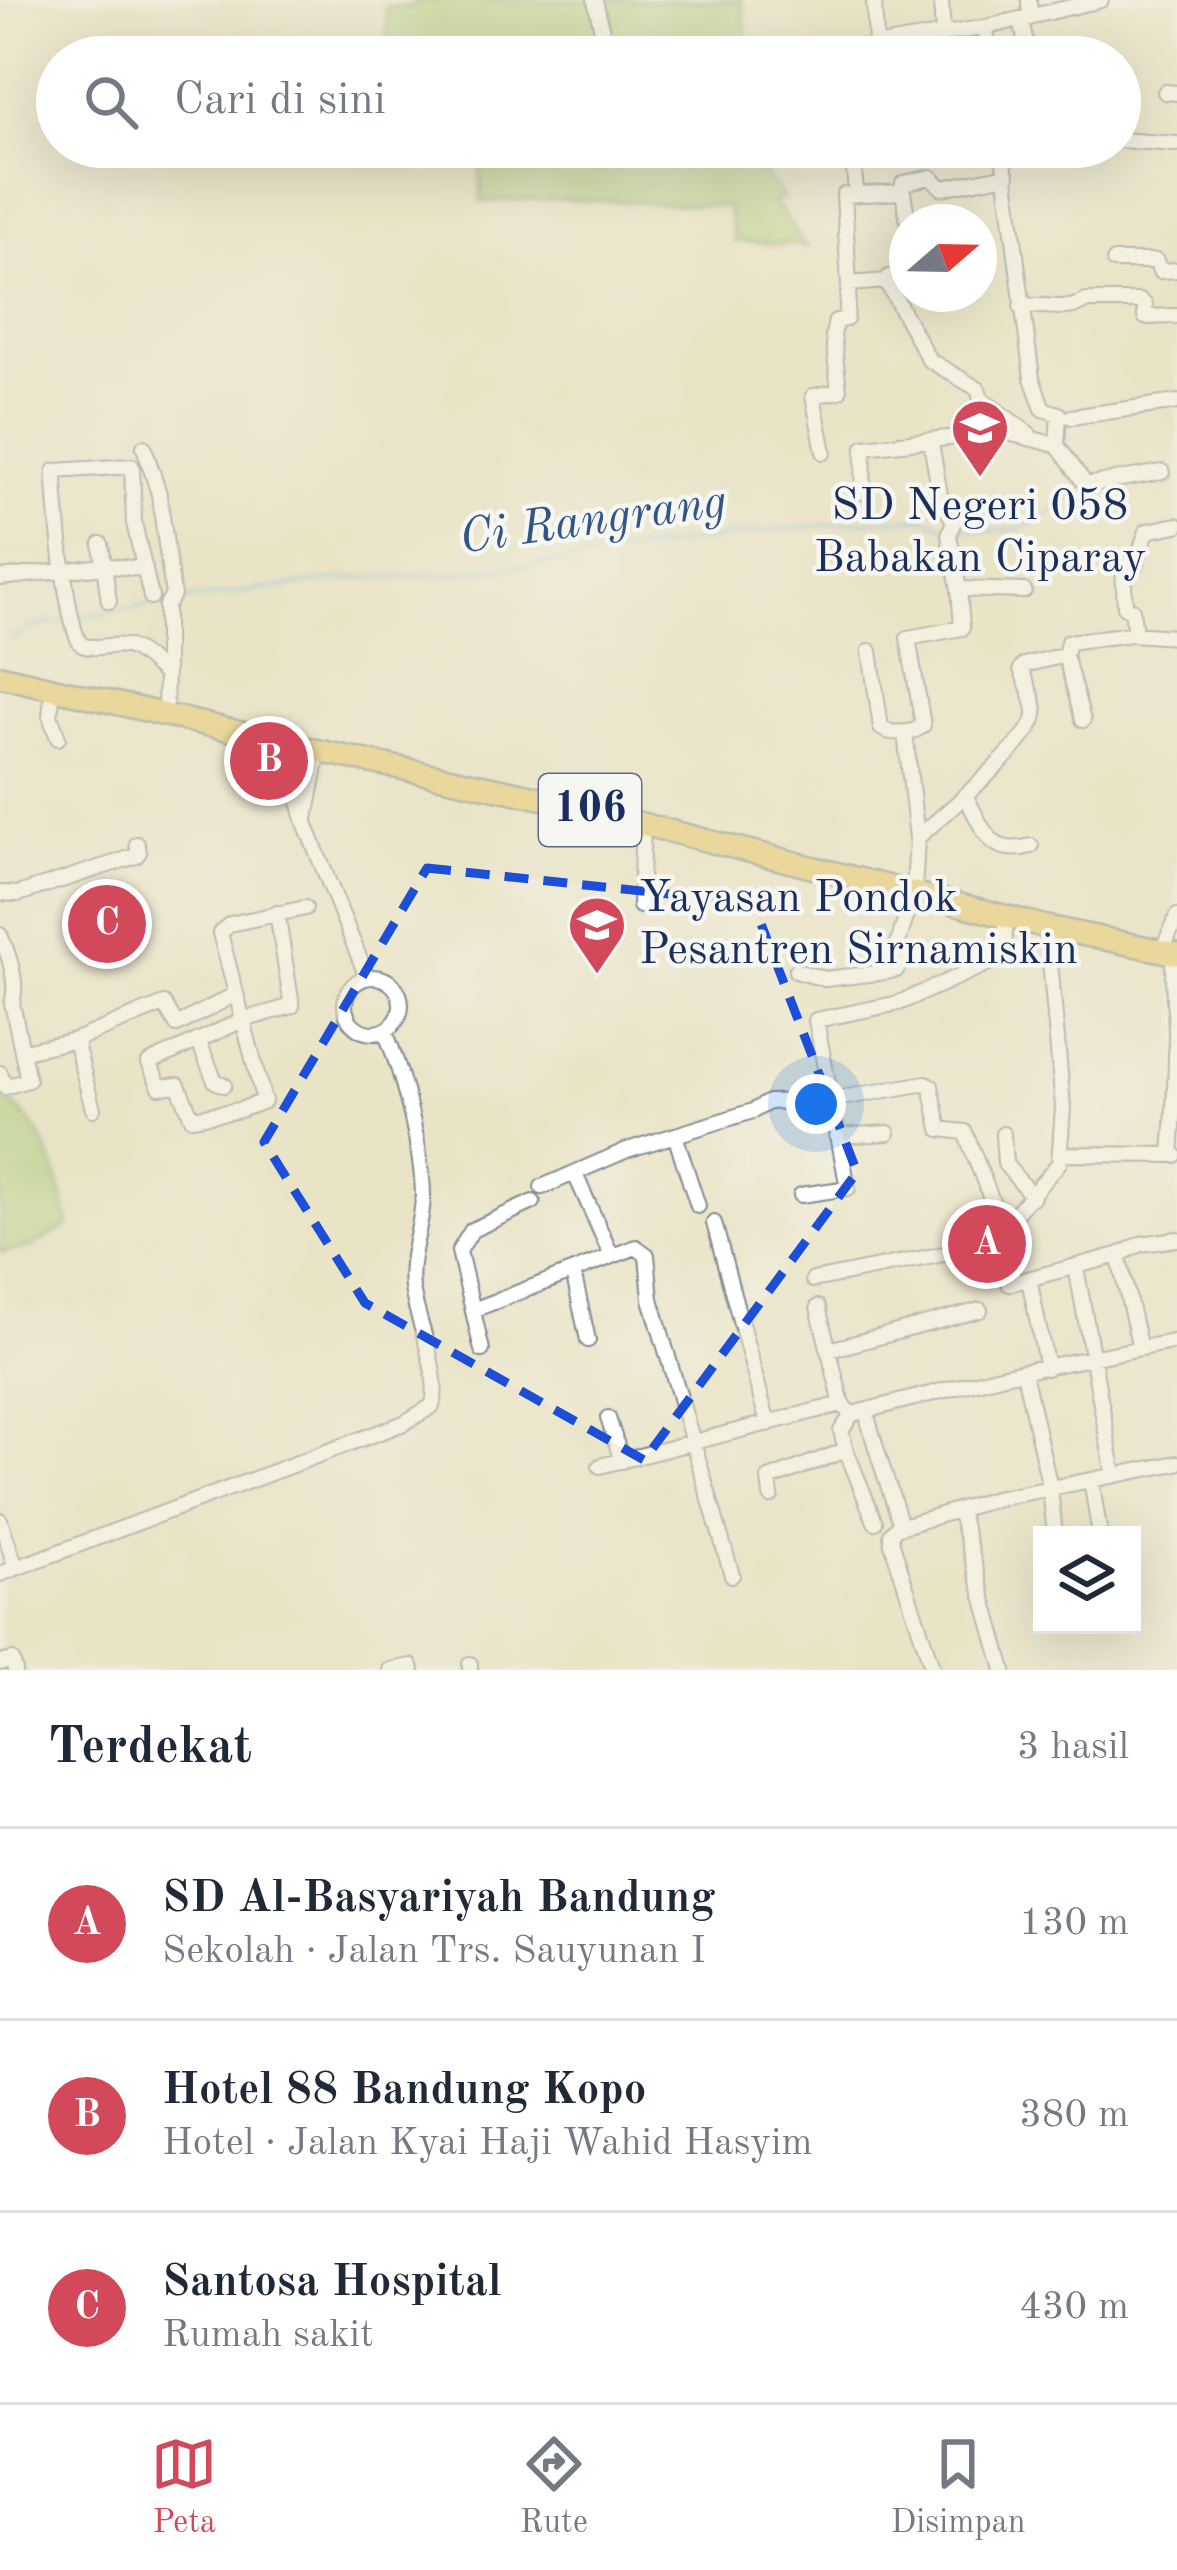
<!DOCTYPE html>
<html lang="id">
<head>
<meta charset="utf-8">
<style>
  body { margin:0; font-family:"Old Standard TT",serif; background:#f2f2f3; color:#1f2937 }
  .controls { position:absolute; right:36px; bottom:36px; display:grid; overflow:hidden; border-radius:0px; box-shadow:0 12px 48px #0002 }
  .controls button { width:108px; height:108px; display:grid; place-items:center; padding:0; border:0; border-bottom:3px solid #e0e1e3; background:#fff; color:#1f2937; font:60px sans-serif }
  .compass { position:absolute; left:889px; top:204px; width:108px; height:108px; border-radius:50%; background:#fff; box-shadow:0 12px 48px #0002; rotate:70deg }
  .you { position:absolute; left:816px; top:1104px; width:42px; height:42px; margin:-30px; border:9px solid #fff; border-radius:50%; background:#1a73e8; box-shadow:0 0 0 18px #1a73e833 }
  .badge { display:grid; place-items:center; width:78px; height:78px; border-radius:50%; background:#d1495b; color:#fff; font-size:39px; font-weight:700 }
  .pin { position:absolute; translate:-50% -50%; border:6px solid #fff; box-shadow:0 3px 12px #0006 }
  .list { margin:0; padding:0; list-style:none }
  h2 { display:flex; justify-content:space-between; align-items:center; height:156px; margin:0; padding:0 48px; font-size:51px }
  h2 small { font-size:39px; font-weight:400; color:#747a83 }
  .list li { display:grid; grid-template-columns:78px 1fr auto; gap:36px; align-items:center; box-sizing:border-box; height:192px; padding:0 48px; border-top:3px solid #e0e1e3 }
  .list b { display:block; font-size:45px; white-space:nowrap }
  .list p { margin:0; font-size:39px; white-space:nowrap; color:#747a83 }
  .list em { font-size:39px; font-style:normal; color:#747a83 }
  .icon { flex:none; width:66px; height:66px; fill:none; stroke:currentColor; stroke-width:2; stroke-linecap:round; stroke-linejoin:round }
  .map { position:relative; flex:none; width:1177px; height:1670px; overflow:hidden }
  .search { position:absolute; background:#fff; box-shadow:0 12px 48px #0002; left:36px; right:36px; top:36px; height:132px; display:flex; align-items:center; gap:30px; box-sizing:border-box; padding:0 42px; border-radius:66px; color:#747a83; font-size:45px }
  .sheet { height:732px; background:#fff }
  nav { display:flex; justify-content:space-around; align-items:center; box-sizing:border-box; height:168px; border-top:3px solid #e0e1e3; background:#fff; font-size:33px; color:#747a83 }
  nav a { display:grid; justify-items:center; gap:6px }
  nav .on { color:#d1495b }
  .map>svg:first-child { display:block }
  .green { fill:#a7ca73; stroke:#617c68; stroke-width:3 }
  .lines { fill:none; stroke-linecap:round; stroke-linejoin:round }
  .stream { stroke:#69afe0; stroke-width:3 }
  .minor-casing { stroke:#828a92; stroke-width:18 }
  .primary-casing { stroke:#828a92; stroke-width:26 }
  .minor { stroke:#fff; stroke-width:14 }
  .primary { stroke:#e9c769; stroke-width:21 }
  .marked { fill:none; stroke:#1d4ed8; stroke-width:9; stroke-dasharray:24 15; stroke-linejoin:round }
  .labels { text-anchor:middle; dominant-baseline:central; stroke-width:9; stroke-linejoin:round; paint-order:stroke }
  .shield { fill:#f6f6f2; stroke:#5d6b8a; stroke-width:3 }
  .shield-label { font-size:42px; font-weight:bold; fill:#1b2f5e }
  .poi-label { font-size:45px; fill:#1b2f5e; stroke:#f6f6f2 }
  .water-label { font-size:48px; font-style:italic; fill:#325585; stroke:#f6f6f2 }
</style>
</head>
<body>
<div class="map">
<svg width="1177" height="1670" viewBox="0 0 1177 1670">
  <rect width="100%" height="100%" fill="#f6f6f2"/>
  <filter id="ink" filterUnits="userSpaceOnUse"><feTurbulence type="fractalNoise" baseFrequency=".00833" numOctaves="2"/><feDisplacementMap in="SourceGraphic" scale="24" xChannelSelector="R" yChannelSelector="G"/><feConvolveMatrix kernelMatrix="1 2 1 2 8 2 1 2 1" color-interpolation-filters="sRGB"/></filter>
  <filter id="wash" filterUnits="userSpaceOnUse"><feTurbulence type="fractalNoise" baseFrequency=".004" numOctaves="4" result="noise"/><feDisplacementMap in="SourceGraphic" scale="48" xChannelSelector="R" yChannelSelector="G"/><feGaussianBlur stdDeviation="2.7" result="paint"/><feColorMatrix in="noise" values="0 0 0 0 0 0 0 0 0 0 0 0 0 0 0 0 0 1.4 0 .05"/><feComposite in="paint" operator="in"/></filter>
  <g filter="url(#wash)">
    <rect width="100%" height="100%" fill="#eae4c7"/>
    <!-- green -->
    <path class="green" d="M415,0H742L749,57H389L386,7L415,6Z
      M480,147H790L750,156L784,199L773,201L806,246L735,241L727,206C645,204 563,195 481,202Z
      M0,1096C46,1121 58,1177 69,1225L31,1247L0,1253Z"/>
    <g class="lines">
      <!-- stream -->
      <path class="stream" d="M959,528C990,532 1023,535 1048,513C1060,503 1066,497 1081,491
        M175,601L343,579L442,575L544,564L776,530L875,520L925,518L944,526
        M80,617L159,603
        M10,639L41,624L65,621"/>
    </g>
  </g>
  <g filter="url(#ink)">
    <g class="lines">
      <defs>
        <path id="minor" d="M595,0L608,57
          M874,0L876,46
          M941,0L943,35
          M1029,0L1030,18
          M1021,20L1029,57
          M986,27L989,57
          M810,57L986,27L1101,0
          M1165,92L1177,93
          M1120,140L1177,144
          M852,147L856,193
          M1002,147L1032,378L1043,409L1059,414L1057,445
          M902,191L903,183L931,177L942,188L1007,175
          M1114,261H1156L1160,271L1177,270
          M907,276L889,277L886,281L929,360L978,389L981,399L1029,434
          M886,281L849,284L844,195L903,192L908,222
          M1021,306C1043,303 1068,313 1086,301H1140L1145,305V317L1177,316
          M1071,417L1177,402
          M931,443L941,500L954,521L949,535L959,589
          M144,447L159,494L173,595L166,606V675
          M824,452L813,396L839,391L833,335L836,321L846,319L849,284
          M863,492L864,447L1004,432L1057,445L1086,485L1162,472
          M101,544L109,601
          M1138,557L1147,531L1177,525
          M0,578L104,566C119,565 129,570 145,568
          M151,597L134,523L132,466L55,471C54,492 67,637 82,645C95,651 115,642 129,647C142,651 155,666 166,675L165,712
          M1135,634L1132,610L1125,607L1123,566L1138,557L1137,564L1138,557
          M870,651L881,728C891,735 915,734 923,725L908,638L962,628L959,589L1024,591
          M1065,655L1083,720
          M53,688L50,716L58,738
          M300,746L296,791L305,823L367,977
          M965,795C983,827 988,858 1031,846
          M306,818L319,751
          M917,838C938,820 1035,738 1035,715C1036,701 1026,683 1021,669L1024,665L1065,655L1068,642L1131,634L1177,637
          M0,893L18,894L136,856L139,852L137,844
          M640,906L643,824
          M277,913L292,1006L243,1020L264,1101L240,1110L192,1118L178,1085L160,1087L149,1063L243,1020L220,933L230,924L305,908
          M0,935C9,955 19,982 12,1003L28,1080L5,1087L0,1073
          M1162,951L1177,916
          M796,971L825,979L886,972L896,970L900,964L897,946L914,892L917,838L905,732
          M345 1005a28 28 0 1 1 56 0a28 28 0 1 1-56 0Z
          M75,1040L93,1109
          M198,1040L215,1081L224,1085
          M24,1051L75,1040L164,1004L177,1025L236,994
          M1003,1134L1005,1164L1033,1197
          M675,1135L698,1206
          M837,1136L888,1133
          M1060,1154L1175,1155
          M1171,1155C1174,1113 1177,1072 1176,1030C1175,1004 1171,980 1174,953
          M575,1174L608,1248
          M542,1187L627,1150L753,1111L769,1102L831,1100L926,1083L931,1086L940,1129L965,1132L1001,1224L1014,1283
          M801,1195L848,1188L816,1020L899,1003L998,959L1004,950L1006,916
          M714,1223L768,1424
          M1118,1255L1140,1348
          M1076,1267L1114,1475
          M573,1272L588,1340
          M1029,1279L1047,1368
          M813,1280L949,1253L967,1231L1001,1224L1017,1212L1059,1163L1063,1107L1047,927
          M1009,1284L1118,1255L1141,1244L1177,1239
          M818,1307L842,1404L848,1411
          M473,1310L636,1247L647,1255L651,1299L732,1575
          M482,1350L459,1251L472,1230L533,1202
          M829,1350L980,1310
          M1024,1373L1050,1488L1055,1535
          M866,1411C875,1451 890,1487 901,1526
          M852,1414L1004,1375L1177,1341
          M608,1418L622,1461
          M846,1450L875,1522
          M600,1466L842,1404
          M1091,1480L1100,1535
          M771,1496L769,1479L846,1450L841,1431L852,1414
          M959,1510L1004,1670
          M0,1520L16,1568
          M0,1574L404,1423L432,1406C443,1378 416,1319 412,1288C408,1255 423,1226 423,1195C422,1148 403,1075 385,1031
          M0,1663L12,1660L15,1670
          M470,1664V1670
          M390,1670L411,1666L412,1670
          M933,1670L892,1544L891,1534L896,1528L995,1499L1177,1463"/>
        <path id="primary" d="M0,676L319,751L532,796L1047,927L1177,954"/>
      </defs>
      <!-- minor casing -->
      <use href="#minor" class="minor-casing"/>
      <!-- primary casing -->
      <use href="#primary" class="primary-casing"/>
      <!-- minor -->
      <use href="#minor" class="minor"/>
      <!-- primary -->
      <use href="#primary" class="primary"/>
    </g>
  </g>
  <!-- marked area -->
  <path d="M0 0H1177V1670H0ZM427,868L753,903L857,1172L644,1460L365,1303L264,1142Z" fill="#eae4c7" fill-opacity=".55" fill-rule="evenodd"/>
  <path class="marked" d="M427,868L753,903L857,1172L644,1460L365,1303L264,1142Z"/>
  <!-- icons -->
  <defs>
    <symbol id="school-pin" viewBox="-11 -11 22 30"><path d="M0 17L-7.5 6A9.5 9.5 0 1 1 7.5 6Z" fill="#d1495b" stroke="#f6f6f2"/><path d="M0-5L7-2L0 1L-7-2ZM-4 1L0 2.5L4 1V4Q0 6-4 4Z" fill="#fff"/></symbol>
  </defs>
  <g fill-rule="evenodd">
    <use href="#school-pin" x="947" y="395" width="66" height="90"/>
    <use href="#school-pin" x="564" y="892" width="66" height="90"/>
  </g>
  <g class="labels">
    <!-- shield labels -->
    <rect class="shield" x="539" y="774" width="102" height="72" rx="9"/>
    <g class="shield-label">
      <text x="590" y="810">106</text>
    </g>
    <!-- poi labels -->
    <g class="poi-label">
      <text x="980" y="507">SD Negeri 058<tspan x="980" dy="52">Babakan Ciparay</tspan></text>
      <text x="639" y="899" text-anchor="start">Yayasan Pondok<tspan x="639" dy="52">Pesantren Sirnamiskin</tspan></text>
    </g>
    <!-- water labels -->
    <g class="water-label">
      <text transform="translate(593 521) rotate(-8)">Ci Rangrang</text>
    </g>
  </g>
</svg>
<div class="controls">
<button><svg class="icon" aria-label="layers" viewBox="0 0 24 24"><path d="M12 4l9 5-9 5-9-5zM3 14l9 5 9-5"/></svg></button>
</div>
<svg class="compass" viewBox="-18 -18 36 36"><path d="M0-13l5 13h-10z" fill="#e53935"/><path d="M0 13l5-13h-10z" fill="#747a83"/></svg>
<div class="you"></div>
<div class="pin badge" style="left:987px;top:1244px">A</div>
<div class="pin badge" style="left:269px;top:761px">B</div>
<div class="pin badge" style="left:107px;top:924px">C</div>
<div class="search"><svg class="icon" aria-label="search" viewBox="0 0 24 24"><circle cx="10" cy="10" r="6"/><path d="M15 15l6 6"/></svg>Cari di sini</div>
</div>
<section class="sheet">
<h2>Terdekat<small>3 hasil</small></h2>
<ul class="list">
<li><span class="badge">A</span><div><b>SD Al-Basyariyah Bandung</b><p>Sekolah · Jalan Trs. Sauyunan I</p></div><em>130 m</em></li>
<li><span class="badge">B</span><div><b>Hotel 88 Bandung Kopo</b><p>Hotel · Jalan Kyai Haji Wahid Hasyim</p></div><em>380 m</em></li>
<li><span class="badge">C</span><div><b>Santosa Hospital</b><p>Rumah sakit</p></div><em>430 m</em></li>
</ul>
</section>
<nav>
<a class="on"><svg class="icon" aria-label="map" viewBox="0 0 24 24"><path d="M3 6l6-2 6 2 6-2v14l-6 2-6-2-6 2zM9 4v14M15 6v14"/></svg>Peta</a>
<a><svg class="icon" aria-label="directions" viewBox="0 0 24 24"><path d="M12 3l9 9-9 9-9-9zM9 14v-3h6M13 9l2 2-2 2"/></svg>Rute</a>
<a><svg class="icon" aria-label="saved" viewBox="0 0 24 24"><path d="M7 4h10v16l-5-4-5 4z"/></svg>Disimpan</a>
</nav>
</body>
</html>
